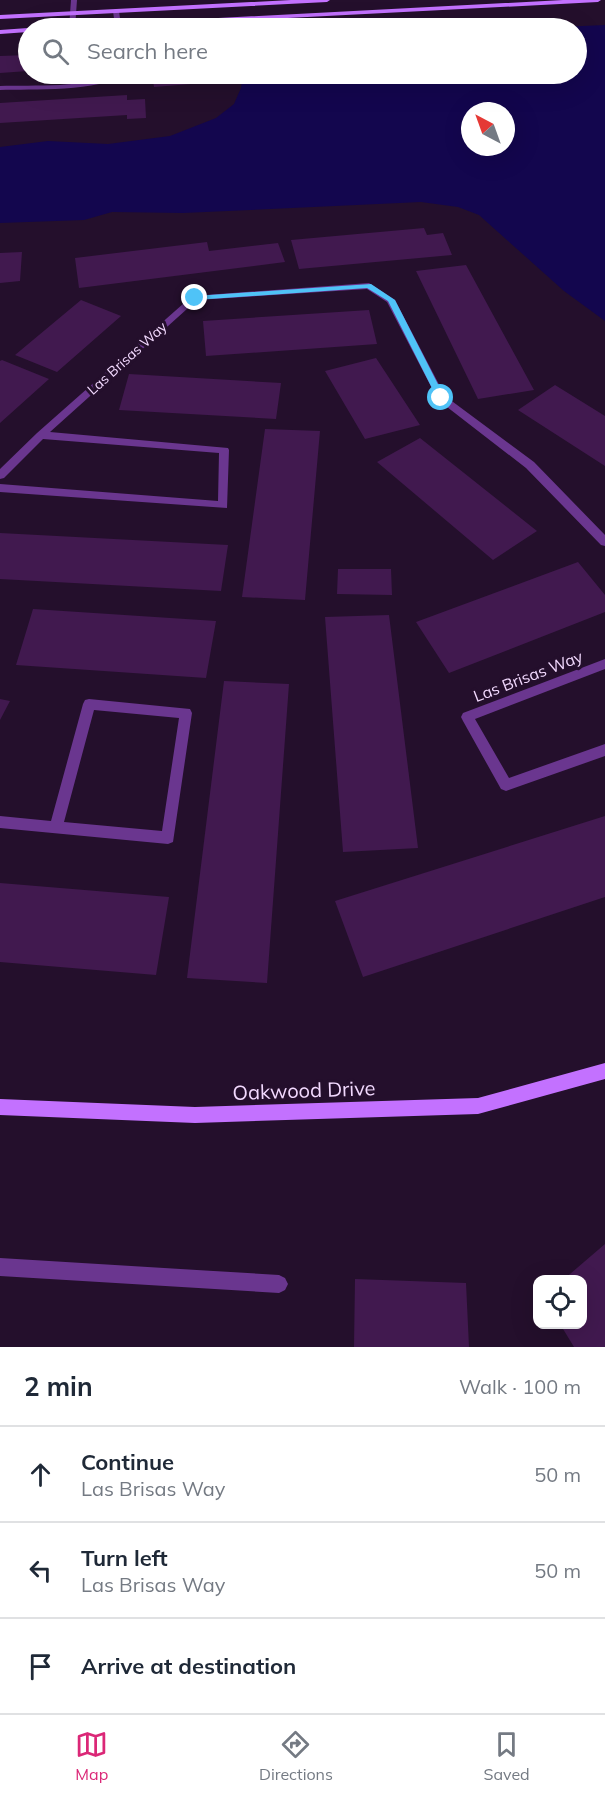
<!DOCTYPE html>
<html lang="en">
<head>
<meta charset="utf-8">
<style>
  body { margin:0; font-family:Mulish,sans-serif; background:#f2f2f3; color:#1f2937 }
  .controls { position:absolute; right:18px; bottom:18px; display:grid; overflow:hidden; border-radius:12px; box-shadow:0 6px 24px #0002 }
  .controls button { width:54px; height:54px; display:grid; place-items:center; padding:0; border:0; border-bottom:2px solid #e0e1e3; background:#fff; color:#1f2937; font:30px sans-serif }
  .compass { position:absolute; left:461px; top:102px; width:54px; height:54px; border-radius:50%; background:#fff; box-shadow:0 6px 24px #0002; rotate:319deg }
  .stop { position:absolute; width:18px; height:18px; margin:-14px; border:4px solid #4fc3f7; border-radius:50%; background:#fff }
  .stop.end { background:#4fc3f7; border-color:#fff; box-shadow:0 2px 6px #0008 }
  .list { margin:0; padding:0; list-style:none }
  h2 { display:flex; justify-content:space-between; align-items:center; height:78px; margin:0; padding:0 24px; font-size:26px }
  h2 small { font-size:20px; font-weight:400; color:#747a83 }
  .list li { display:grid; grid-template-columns:39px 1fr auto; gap:18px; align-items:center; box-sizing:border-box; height:96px; padding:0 24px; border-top:2px solid #e0e1e3 }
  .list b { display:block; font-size:22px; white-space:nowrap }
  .list p { margin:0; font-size:20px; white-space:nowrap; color:#747a83 }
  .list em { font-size:20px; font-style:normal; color:#747a83 }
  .icon { flex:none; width:33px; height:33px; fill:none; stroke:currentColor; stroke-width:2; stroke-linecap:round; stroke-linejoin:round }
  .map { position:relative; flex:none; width:605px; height:1347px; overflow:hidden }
  .search { position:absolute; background:#fff; box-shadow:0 6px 24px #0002; left:18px; right:18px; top:18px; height:66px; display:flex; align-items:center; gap:15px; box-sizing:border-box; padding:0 21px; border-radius:33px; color:#747a83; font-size:22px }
  .sheet { height:366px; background:#fff }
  nav { display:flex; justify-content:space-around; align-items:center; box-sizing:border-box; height:84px; border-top:2px solid #e0e1e3; background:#fff; font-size:16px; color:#747a83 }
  nav a { display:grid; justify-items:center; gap:3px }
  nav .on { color:#db2777 }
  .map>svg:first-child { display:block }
  .water { fill:#13064e; fill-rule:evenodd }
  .building { fill:#41194f }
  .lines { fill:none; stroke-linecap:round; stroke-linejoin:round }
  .lane { fill:#6a368f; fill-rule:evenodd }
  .street { fill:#6a368f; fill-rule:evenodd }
  .secondary { fill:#c371ff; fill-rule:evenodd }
  .route { fill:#4fc3f7 }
  .labels { text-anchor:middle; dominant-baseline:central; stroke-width:6; stroke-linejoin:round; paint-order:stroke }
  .far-street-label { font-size:14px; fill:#f3daff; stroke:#240f2c }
  .street-label { font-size:16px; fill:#f3daff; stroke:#240f2c }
  .near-street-label { font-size:20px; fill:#f3daff; stroke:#240f2c }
</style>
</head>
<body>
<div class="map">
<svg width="605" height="1347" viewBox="0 0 605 1347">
  <rect width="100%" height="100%" fill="#240f2c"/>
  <!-- water -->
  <path class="water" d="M605,25V321L564,291L479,215L458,207L421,202L183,213L112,212L84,220L0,223V147L48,141L108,144L170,136L216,118L234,104L241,88L243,74H576V28H538ZM470,111H506V147H470Z"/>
  <!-- building -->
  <path class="building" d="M28,55V71L0,73V56Z
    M152,74H190L191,84L154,87Z
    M127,95V100L145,99L146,118L127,119V115L0,123V103Z
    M424,228L427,235L443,233L452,255L299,269L291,240Z
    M207,242L209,251L278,243L285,262L79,288L75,258Z
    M22,252L20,281L0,283V253Z
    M466,265L534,390L478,399L416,271Z
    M81,300L121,316L57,372L15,355Z
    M369,310L377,344L206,356L203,321Z
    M376,358L420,425L365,439L325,371Z
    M2,360L49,379L0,423V361Z
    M129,374L281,383L276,419L119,410Z
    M555,385L605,416V466L518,410Z
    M265,429L320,431L305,600L242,597Z
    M420,438L537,531L493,560L377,462Z
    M0,533L228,545L221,591L0,579Z
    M578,562L605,595V612L449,673L416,622Z
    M338,569H391L392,595L337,594Z
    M33,609L216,621L206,678L16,665Z
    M389,615L418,848L343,852L325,617Z
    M224,681L289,684L267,983L187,978Z
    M0,699L10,701L0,720Z
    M605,816V897L363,977L335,901Z
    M0,883L169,897L156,975L0,962Z
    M605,1244V1347H574L560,1324H582V1280H563Z
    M355,1279L466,1283L469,1347H354Z"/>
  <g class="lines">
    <!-- lane -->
    <path class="lane" d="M117,74H124C101,92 30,89 0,90V86C32,85 89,88 117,74Z
      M369,283L395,300L445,396L534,462L605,535V546L601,545L526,468L438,400L387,302L367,289L197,300L50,432L228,448L229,450L227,508L0,492V484L218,501L219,453L43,439L4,478L0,479V469L37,433L192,296Z
      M605,659V669L475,719L509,778L605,744V756L506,791L501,789L463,721L461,717L463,713Z
      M89,699L190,709L192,713L173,842L168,844L0,828V816L51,821L83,704L85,700ZM94,710L179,718L162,831L64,822Z"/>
    <!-- street -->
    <path class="street" d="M71,0H77L75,28H69Z
      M116,9L119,11L121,26L118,28L115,26L113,11Z
      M0,1258L279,1275L285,1278L288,1284L285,1290L279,1293L0,1276Z"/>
    <!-- secondary -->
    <path class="secondary" d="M291,0H330L327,2L0,19V15Z
      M563,0H601L598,2L94,28H64L67,26Z
      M28,28H30L28,32L0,34V30Z
      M605,1063V1079L478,1114L195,1123L0,1115V1099L195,1107L478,1098Z"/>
  </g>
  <!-- route -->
  <path class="route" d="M371,284L395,300L445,398L444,399L437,398L388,301L367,288L195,300L192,298L195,296Z"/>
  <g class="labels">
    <!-- far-street labels -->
    <g class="far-street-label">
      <text transform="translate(127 358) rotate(-42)">Las Brisas Way</text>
    </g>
    <!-- street labels -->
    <g class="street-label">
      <text transform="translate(528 676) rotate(-21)">Las Brisas Way</text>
    </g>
    <!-- near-street labels -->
    <g class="near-street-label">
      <text transform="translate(304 1090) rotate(-2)">Oakwood Drive</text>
    </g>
  </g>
</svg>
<div class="controls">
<button><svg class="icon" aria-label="locate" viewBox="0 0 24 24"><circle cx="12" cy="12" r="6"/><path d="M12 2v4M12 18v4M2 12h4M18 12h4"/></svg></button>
</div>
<svg class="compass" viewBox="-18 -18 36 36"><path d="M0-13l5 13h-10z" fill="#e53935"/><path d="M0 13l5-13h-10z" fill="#747a83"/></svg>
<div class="stop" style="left:441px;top:398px"></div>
<div class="stop end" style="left:195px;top:298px"></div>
<div class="search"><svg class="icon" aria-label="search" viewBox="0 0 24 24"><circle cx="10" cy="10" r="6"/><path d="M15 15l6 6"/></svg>Search here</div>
</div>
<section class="sheet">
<h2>2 min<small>Walk · 100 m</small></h2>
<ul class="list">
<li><svg class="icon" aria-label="ahead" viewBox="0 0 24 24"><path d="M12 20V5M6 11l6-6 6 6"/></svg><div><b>Continue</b><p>Las Brisas Way</p></div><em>50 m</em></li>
<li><svg class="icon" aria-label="left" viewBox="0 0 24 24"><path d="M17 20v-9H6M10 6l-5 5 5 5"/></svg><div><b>Turn left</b><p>Las Brisas Way</p></div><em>50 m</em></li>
<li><svg class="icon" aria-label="arrive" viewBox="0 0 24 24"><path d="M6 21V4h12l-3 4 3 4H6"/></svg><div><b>Arrive at destination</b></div></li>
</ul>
</section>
<nav>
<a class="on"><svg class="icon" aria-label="map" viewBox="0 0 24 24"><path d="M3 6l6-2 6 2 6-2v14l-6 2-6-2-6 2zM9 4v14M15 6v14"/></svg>Map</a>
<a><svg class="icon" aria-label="directions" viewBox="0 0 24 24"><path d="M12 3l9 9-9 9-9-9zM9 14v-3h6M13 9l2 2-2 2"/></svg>Directions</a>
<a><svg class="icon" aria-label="saved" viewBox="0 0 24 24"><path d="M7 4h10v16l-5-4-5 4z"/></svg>Saved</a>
</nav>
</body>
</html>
